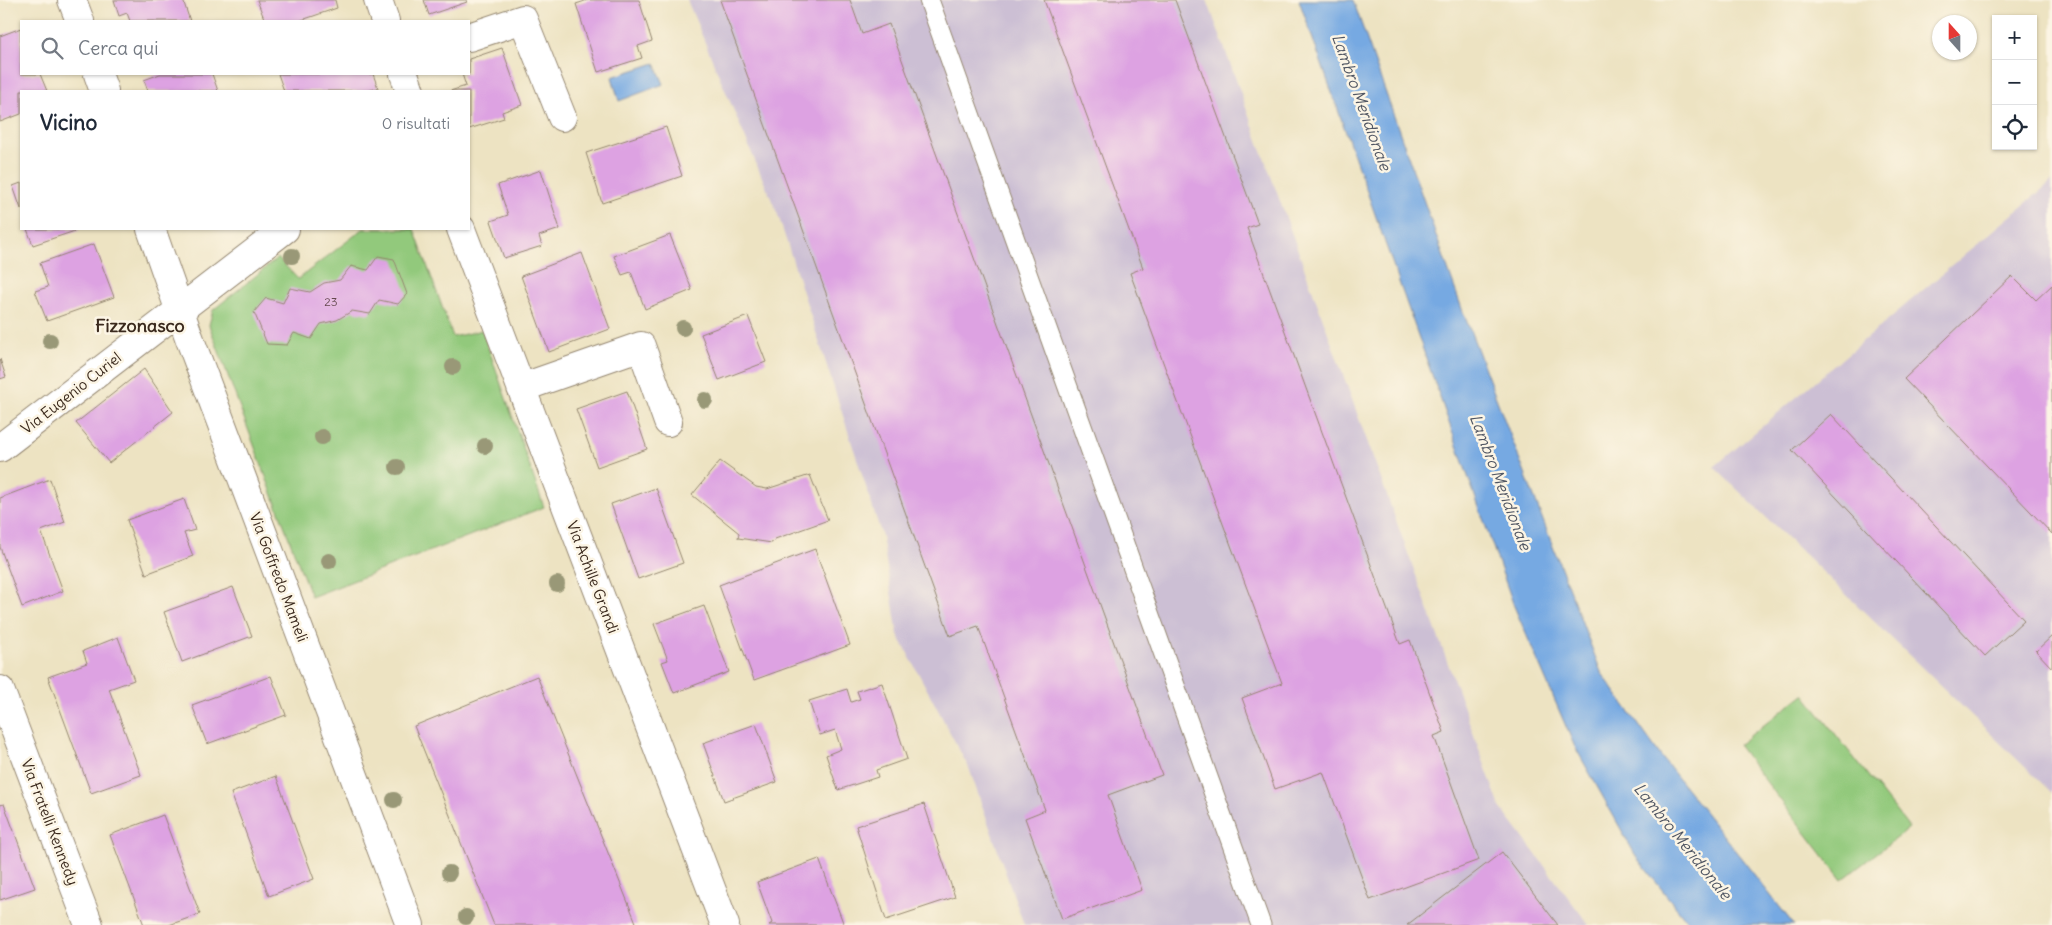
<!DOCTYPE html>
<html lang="it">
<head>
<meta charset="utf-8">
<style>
  body { margin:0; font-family:Delius,sans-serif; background:#f2f2f3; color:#1f2937 }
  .controls { position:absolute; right:15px; top:15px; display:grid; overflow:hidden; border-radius:0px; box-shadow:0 1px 4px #0004 }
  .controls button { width:45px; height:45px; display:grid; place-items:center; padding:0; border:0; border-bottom:1px solid #e0e1e3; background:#fff; color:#1f2937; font:25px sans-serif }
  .compass { position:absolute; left:1932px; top:15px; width:45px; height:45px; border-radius:50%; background:#fff; box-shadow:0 1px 4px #0004; rotate:339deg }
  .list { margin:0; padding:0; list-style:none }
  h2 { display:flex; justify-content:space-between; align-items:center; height:65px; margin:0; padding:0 20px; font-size:21px }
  h2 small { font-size:16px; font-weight:400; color:#747a83 }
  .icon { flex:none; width:28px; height:28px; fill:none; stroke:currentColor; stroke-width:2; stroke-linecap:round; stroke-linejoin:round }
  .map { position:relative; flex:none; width:2052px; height:925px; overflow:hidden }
  .search { position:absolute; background:#fff; box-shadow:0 1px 4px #0004; left:20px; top:20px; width:450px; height:55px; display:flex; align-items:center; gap:12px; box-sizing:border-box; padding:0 18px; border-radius:0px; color:#747a83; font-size:19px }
  .panel { position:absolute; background:#fff; box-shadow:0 1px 4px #0004; left:20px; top:90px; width:450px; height:140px; border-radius:0px }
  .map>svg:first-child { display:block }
  .industrial { fill:#ccbfd4 }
  .green { fill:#92c97c; stroke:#667a4d }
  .water { fill:#76a9e2; stroke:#586a80 }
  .building { fill:#dda2e2 }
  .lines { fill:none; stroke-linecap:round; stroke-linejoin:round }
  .service-casing { stroke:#948670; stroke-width:21 }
  .minor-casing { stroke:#948670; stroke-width:30 }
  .service { stroke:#fff; stroke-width:19 }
  .minor { stroke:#fff; stroke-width:28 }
  .tree { fill:#999877 }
  .labels { text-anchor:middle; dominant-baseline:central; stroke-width:5; stroke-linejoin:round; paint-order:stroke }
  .number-label { font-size:12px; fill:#64484f }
  .street-label { font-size:15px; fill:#3b2a1e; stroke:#fcf5e5 }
  .water-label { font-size:16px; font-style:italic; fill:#505663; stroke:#fcf5e5 }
  .quarter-label { font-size:18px; font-weight:bold; fill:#3b2a1e; stroke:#fcf5e5 }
</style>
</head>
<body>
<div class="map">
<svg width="2052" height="925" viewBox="0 0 2052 925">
  <rect width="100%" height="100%" fill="#fcf5e5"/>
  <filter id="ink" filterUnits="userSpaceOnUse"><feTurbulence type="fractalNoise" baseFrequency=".02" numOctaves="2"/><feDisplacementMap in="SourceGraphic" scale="10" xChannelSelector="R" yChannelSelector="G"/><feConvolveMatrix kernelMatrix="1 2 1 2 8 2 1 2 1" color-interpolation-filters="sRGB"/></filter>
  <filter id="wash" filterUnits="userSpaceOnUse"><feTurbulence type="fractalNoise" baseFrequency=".0096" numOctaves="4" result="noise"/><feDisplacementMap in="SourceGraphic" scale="20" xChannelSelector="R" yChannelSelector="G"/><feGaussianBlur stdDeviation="1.12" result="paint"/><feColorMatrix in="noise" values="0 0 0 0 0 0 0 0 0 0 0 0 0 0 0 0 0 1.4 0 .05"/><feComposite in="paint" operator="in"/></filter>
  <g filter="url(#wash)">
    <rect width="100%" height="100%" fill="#ede3c2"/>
    <!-- industrial -->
    <path class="industrial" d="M687,0H1207L1500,807L1589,925H1024L969,768L898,635L882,536L778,215Z
      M2052,181V793L1714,467Z"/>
    <!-- green -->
    <path class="green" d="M363,229H414L453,337L482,330L544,507L311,597L209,325L213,310L278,258L298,279Z
      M1804,694L1909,828L1842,880L1738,745Z"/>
    <!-- water -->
    <path class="water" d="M1299,0H1353L1462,309L1601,672L1663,759L1794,925H1690L1637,858L1574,745L1514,606Z
      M655,63L664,84L619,101L612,77Z"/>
    <g id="blocks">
      <!-- building -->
      <path class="building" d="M114,0H183L190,21H130L127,13L119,16Z
        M257,0H335L337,8L299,21H265Z
        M424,0H466L467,2L429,15Z
        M588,0H639L652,41L638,46L642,58L598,72L576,4Z
        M720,0H850L862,34L889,24L1162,775L1108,795L1142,890L1062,919L1025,818L1045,810L978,626L950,636Z
        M1044,0H1175L1258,224L1247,228L1400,644L1410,640L1444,732L1434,736L1479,860L1370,900L1323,772L1275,789L1242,698L1282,683L1130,273L1143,268Z
        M21,28V74H40L47,91H21V114L0,122V36Z
        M502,48L522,105L502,112L504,118L469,129V91H450L466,86L462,74H469V59Z
        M160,74H212L218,91H148L144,80Z
        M278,74H373L378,88L367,91H284Z
        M666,127L682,176L602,203L586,153Z
        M541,170L560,229L539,236L542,246L504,258L491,221L508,215L498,185Z
        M21,183V209L13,186Z
        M27,229H81L33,245Z
        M670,235L692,290L645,309L631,272L622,275L614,256Z
        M94,244L114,297L47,321L35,291L48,287L40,263Z
        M582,253L610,329L549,352L521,276Z
        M378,256L394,259L407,294L398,304L379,300L370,314L352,311L337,320L321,324L311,339L294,333L287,345L267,344L254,312L266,298L283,303L290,288L310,292L324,283L340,280L351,266L368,270Z
        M2012,276L2036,300L2052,285V534L1904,379Z
        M748,316L766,362L719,380L701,334Z
        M0,359L6,377L0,379Z
        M144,369L173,412L109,463L76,423Z
        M627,391L647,449L597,467L576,409Z
        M1831,414L2024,620L1985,656L1792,450Z
        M720,461L756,487L767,489L810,475L828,520L775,539L772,543L738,538L739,533L692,495Z
        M50,479L65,522L41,531L63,591L22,607L0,547V498Z
        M656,488L683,563L638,579L611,504Z
        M184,499L195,530L184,533L193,556L146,574L127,520Z
        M815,549L850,645L754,680L719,585Z
        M233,587L252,636L182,662L164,612Z
        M704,606L729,672L674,693L662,662L668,660L654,624Z
        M2052,636V668L2036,651Z
        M118,637L134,680L109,689L141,775L91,793L48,677L87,663L83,651Z
        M271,676L286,715L207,744L192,705Z
        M537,676L637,925H494L414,726Z
        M882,683L907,759L876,770L878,777L838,790L826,755L841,749L835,730L820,735L809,701L847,689L851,702L860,699L857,691Z
        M756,724L777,782L724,801L703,743Z
        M276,776L314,879L269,896L231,793Z
        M4,804L35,888L0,900V805Z
        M924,804L955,897L886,920L856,826Z
        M163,815L200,914L169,925H144L110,835Z
        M1502,852L1558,925H1407Z
        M819,859L844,925H769L772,923L757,882Z"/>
    </g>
  </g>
  <g filter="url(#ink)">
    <use href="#blocks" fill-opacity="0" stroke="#948670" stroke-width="1"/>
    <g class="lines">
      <defs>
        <path id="service" d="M929,0L1261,925"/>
        <path id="minor" d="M72,0L80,21
          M378,0L385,21
          M469,37L523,19L562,117
          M98,74L104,91
          M404,74L410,91
          M151,229L189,337L410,925
          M461,229L725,925
          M521,388L641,346L668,422
          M0,448L285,229
          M0,690L89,925"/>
      </defs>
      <!-- service casing -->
      <use href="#service" class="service-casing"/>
      <!-- minor casing -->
      <use href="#minor" class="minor-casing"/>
      <!-- service -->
      <use href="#service" class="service"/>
      <!-- minor -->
      <use href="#minor" class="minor"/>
    </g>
    <!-- trees -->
    <g class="tree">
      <circle cx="292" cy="256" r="8"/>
      <circle cx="683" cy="328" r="8"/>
      <circle cx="50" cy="341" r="8"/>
      <circle cx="453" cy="367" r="8"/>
      <circle cx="705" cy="400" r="8"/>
      <circle cx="322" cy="437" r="8"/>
      <circle cx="485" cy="446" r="8"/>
      <circle cx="397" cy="467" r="8"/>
      <circle cx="329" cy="561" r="8"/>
      <circle cx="557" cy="584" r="8"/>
      <circle cx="394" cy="800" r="8"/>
      <circle cx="449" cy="873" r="8"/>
      <circle cx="466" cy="917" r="8"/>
    </g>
  </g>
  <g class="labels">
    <!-- number labels -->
    <g class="number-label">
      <text x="331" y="301">23</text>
    </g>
    <!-- street labels -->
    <g class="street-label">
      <text transform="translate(71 393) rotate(-38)">Via Eugenio Curiel</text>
      <text transform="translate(279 577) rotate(69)">Via Goffredo Mameli</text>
      <text transform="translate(593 577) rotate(69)">Via Achille Grandi</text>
      <text transform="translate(50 822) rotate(69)">Via Fratelli Kennedy</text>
    </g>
    <!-- water labels -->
    <g class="water-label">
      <text transform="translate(1362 102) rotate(70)">Lambro Meridionale</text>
      <text transform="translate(1501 482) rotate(69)">Lambro Meridionale</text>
      <text transform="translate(1683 841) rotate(51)">Lambro Meridionale</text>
    </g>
    <!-- quarter labels -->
    <g class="quarter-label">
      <text x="140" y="325">Fizzonasco</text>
    </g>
  </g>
</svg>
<div class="controls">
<button>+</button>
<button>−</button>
<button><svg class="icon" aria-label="locate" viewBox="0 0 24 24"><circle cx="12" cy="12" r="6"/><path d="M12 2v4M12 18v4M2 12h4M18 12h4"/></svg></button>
</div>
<svg class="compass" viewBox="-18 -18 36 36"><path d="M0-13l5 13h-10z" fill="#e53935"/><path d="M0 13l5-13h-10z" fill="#747a83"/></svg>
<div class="search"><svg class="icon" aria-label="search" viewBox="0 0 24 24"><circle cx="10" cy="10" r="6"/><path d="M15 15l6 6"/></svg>Cerca qui</div>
<section class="panel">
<h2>Vicino<small>0 risultati</small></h2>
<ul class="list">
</ul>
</section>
</div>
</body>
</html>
